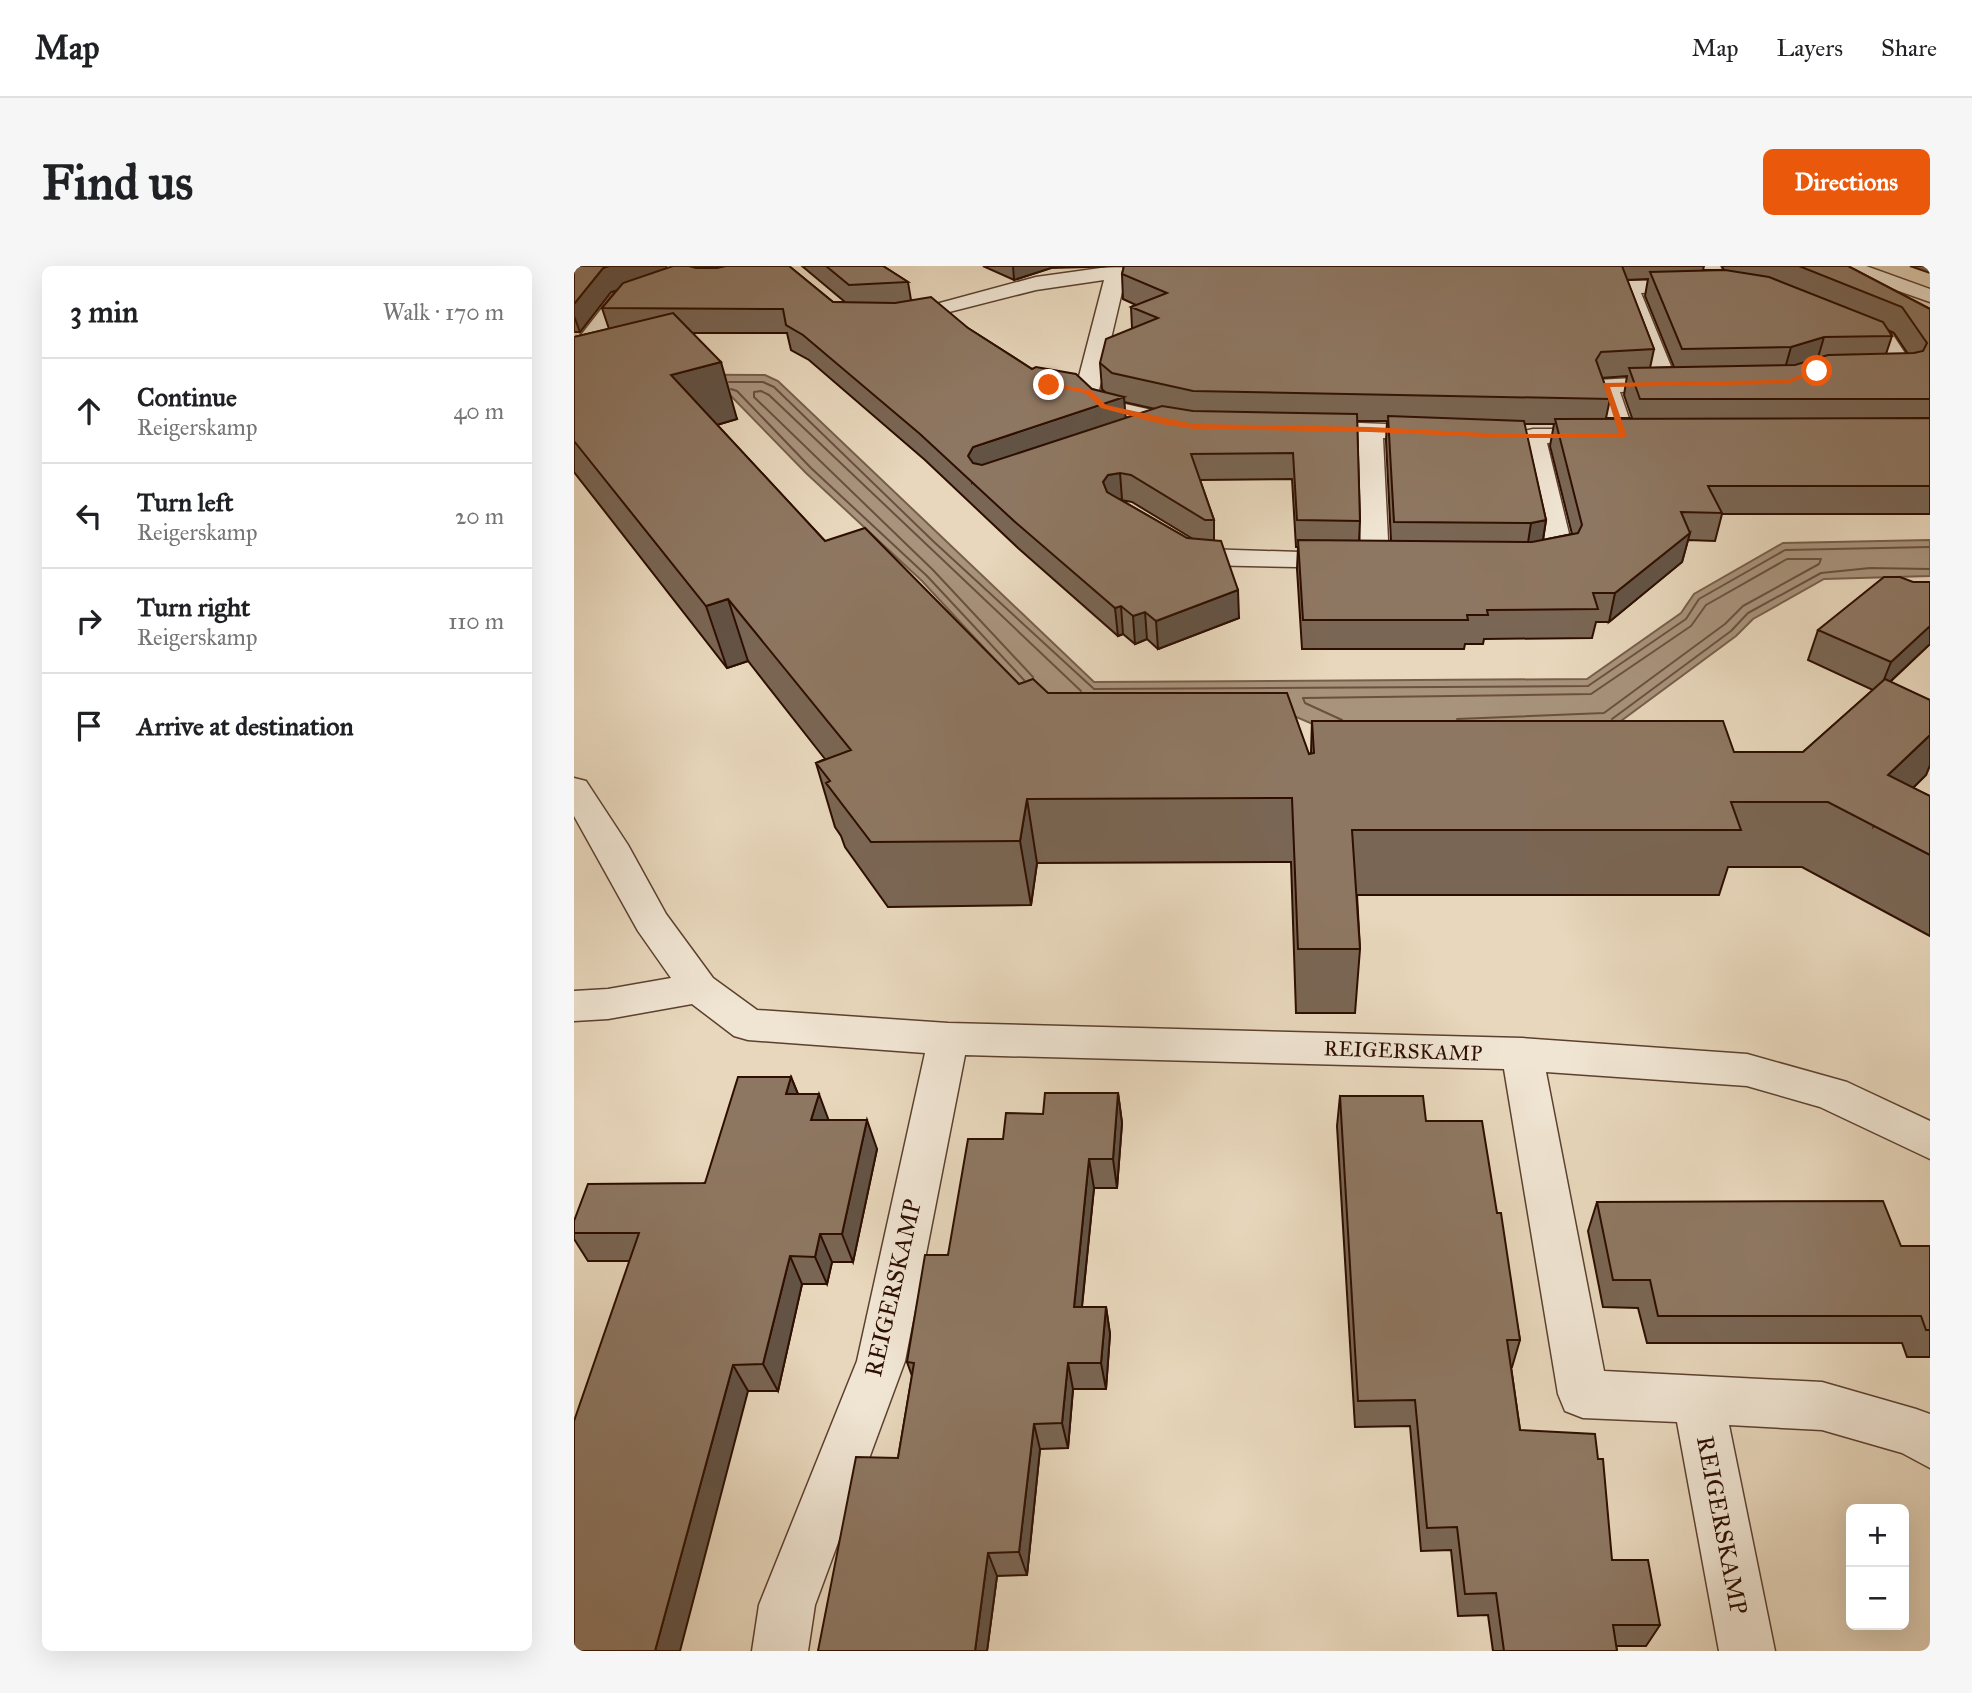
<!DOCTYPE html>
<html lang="en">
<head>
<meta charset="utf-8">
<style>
  body { margin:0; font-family:"IM FELL Great Primer",serif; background:#f6f6f6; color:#202124 }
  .controls { position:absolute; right:21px; bottom:21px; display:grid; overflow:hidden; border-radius:10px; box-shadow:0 7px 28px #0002 }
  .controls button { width:63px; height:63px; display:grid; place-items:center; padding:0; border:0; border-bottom:2px solid #e0e0e0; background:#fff; color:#202124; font:35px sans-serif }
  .stop { position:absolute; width:21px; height:21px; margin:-16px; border:5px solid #ea580c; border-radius:50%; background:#fff }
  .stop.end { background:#ea580c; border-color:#fff; box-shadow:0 2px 7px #0008 }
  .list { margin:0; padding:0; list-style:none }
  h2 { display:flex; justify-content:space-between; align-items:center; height:91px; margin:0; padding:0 28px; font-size:30px }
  h2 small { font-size:23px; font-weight:400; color:#757577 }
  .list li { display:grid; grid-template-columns:46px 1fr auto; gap:21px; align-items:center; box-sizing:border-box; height:105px; padding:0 28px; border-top:2px solid #e0e0e0 }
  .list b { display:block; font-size:26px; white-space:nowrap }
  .list p { margin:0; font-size:23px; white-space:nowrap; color:#757577 }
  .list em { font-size:23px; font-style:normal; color:#757577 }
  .icon { flex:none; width:38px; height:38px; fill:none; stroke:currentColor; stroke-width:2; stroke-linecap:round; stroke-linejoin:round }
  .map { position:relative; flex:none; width:1356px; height:1385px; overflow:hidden; border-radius:10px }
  header { display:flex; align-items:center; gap:42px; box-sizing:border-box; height:98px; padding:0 35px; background:#fff; border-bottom:2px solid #e0e0e0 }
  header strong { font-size:33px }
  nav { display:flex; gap:38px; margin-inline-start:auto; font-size:24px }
  .intro { display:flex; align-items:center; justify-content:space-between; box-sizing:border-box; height:168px; padding:0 42px }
  h1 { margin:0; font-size:49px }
  .button { padding:18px 32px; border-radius:10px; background:#ea580c; color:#fff; font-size:24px; font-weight:700 }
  main { display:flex; gap:42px; padding:0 42px }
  aside { flex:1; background:#fff; border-radius:10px; box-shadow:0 7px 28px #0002 }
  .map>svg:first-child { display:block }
  .water { fill:#a8937c; stroke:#775e4a; stroke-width:2 }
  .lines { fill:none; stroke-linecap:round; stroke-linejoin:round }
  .shore { stroke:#6a503e; stroke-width:2 }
  .minor-casing { stroke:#5c402f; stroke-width:3 }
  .minor { fill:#f0e5d3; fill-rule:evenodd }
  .wall { fill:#7a6654; stroke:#2d0e00; stroke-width:2; fill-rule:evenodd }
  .shaded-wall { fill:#635345; stroke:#2d0e00; stroke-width:2 }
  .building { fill:#8e7762; stroke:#2d0e00; stroke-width:2 }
  .route { fill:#ea580c }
  .labels { text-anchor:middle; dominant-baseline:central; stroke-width:5; stroke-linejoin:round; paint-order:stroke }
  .street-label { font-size:21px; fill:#2d0e00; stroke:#f0e5d3 }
  .near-street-label { font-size:24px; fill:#2d0e00; stroke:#f0e5d3 }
</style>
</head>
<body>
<header>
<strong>Map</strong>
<nav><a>Map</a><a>Layers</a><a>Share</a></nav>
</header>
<div class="intro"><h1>Find us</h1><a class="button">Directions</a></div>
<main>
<aside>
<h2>3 min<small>Walk · 170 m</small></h2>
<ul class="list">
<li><svg class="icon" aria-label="ahead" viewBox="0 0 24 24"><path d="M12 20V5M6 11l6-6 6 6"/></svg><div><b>Continue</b><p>Reigerskamp</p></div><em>40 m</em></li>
<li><svg class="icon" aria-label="left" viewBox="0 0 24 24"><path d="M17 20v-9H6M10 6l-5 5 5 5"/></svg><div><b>Turn left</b><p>Reigerskamp</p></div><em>20 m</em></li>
<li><svg class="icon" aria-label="right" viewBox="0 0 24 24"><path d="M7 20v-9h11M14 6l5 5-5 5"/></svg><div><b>Turn right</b><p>Reigerskamp</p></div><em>110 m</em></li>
<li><svg class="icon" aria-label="arrive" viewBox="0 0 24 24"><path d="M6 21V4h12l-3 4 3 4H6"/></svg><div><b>Arrive at destination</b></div></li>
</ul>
</aside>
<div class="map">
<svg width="1356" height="1385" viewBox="0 0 1356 1385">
  <rect width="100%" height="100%" fill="#e8d7bc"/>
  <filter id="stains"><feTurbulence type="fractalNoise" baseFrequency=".00286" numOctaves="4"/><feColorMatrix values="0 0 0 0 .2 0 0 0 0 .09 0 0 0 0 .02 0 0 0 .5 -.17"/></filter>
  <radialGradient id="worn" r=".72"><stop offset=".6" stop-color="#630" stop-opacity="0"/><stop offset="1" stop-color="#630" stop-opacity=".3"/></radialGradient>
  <!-- water -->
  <path class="water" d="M0,108L191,109L204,115L520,416L1013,413L1107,347L1120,328L1209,277L1356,274V310L1250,313L1179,353L1162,370L1036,463L774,473L720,450L481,458L348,315L232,207L157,130H0Z"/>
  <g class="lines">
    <!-- shore -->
    <path class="shore" d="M155,116H189L200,121L359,275L520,423L1014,420L1112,353L1125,333L1211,284L1356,281
      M157,123L163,125L237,202L353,310L450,414
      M459,411L359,304L180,131V126L187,125L195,129L507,425
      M1038,453L1157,365L1174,347L1247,307L1296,302L1356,303
      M768,454L731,437L729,432L1017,428L1117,360L1132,339L1213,293H1247L1245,298L1169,340L1151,358L1030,447L883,453"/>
    <defs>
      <path id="minor" d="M541,0H624L620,9L613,11L551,13L525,124L538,135L622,154L625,159L622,164L613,166L521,146L495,124L503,118L530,14L462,24L336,56H312L309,51L312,46L362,38L462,11Z
        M1126,0H1146L1156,19L1152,23L1067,27L1101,110L1113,112L1117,117L1113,122L1105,124L1046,126L1061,170L1058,175L973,177L1000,288L996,294C979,298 959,304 942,300L938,294L942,288L971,282L947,170L950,165L959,163H1034L1020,119L1024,114L1078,111L1043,21L1047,17L1054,15L1132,13Z
        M1262,0H1292L1356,23V36L1265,4Z
        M72,18L80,19L83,24L80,29L55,38L8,98L0,100V78L39,28Z
        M1269,50L1319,69L1342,104L1338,109H1288L1284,104L1288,99L1314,97L1303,79L1261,62L1258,57L1261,52Z
        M733,155L865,160L874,162L877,167L874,172L865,174L809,172L815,294L811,300L801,302L789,297L777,302L625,299L596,286L592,280L596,274L606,272L631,283L787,288L784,171L724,167L721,162L724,157Z
        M0,512L12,515L54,579L92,648L139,712L183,744L374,757L948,772L1173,788L1273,816L1356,855V893L1246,841L1173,820L972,806L1030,1105L1248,1116L1342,1143L1356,1148V1202L1328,1187L1248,1164L1155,1159L1201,1385H1145L1103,1156L1009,1152L991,1145L984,1128L930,803L391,789L331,1095L241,1339L234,1385H178L185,1339L283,1095L351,787L174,774L160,770L118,738L34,753L0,755V725L34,723L97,712L64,665L0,550Z"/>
    </defs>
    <!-- minor casing -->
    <use href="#minor" class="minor-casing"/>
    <!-- minor -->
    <use href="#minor" class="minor"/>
  </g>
  <!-- wall -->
  <path class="wall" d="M0,0H92L93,2H121L118,0H215L259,36H271L228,0H309L334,16L337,34L394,62L458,103L518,123L532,127L528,123L526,97L558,62L557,41L562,39L549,33L548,8L550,0L477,2L440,14L409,0H1130L1129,4H1150L1148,0H1274L1356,43V248H1148L1141,275L1114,274L1108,296L1035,356H1022L1018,372L910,373L909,378H891L890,383H728L723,303L724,281H722L718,213L626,214L640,254V274L665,352L584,383L573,373L561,378L549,368L544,370L444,282L351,194L235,94L217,84L213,67H118L163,153L143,159L251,275L445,418L474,427L735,488L737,487L738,455L1160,486H1229L1299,424L1234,394L1244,364L1356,378L1316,416L1356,434V499L1352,509L1339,522L1356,530V670L1228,601H1154L1145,629H783L786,683L781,747H722L717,596L463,597L457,639L314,641L271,581L267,570L261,561L242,497L251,493L174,395L153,402L0,206V71L35,63L28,42L43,25L37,26L6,66H0ZM1074,13L1071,30L1100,101L1076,102L1080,83L1053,14ZM1314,64L1320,67L1334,88H1312L1318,70ZM1053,110L1050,129L1058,152H1032L1036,133L1028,112ZM550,136L581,143L551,152ZM783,155H813L812,175L817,275H785L786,255ZM950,158H980L976,180L998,268L969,274L972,254ZM547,234L558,236L619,273L613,272Z
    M1336,0H1356V7Z
    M217,811L224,828L254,854L303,883L279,996H258L253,1018H228L204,1125H174L56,995H14L0,973V955L131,917Z
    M544,827L548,857L543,922H520L508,1041H532L536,1068L532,1123H499L494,1182L466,1183L453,1309L423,1310L413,1385H244L324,1192L338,1110L333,1096L374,989L429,873L469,848Z
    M766,830L852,855L923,947L946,1074L938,1101H937L946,1164L1038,1294L1086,1359L1072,1380H1042L1043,1385H919L914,1349L884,1350L877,1284L847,1285L836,1160L781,1161L763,860Z
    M1023,936L1327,980H1356V1091H1333L1328,1077H1073L1064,1042L1029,1041L1014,965Z"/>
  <!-- shaded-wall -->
  <path class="shaded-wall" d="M35,0H92L94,8L37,26L6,66L0,50V38L29,2Z
    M136,0H180L138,8Z
    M439,0H477V2L440,14Z
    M1250,71L1243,95L1210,106L1217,81Z
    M147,96L163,153L115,167L97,109Z
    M550,131L552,156L403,207L398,216L394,190L399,181Z
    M546,207L548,233L536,235L529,216L534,209Z
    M972,254L968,280L953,283L957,257Z
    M1116,267L1108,296L1035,356L1041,327Z
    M664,324L665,352L584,383L582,355Z
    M154,333L174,395L153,402L132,340Z
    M547,340L549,368L544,370L541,342Z
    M571,346L573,373L561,378L559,350Z
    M1356,360V378L1305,426L1317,396Z
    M1356,469V499L1352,509L1300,560L1314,509Z
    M453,533L463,597L457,639L446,575Z
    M217,811L229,841L212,828Z
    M544,827L548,857L543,922L539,893Z
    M245,828L256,858L237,854Z
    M293,854L303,883L279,996L268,968Z
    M515,893L520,922L505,1068L500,1041Z
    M246,968L258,996L253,1018L241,991Z
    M216,990L228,1018L204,1125L189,1098Z
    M532,1041L536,1068L532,1123L527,1097Z
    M494,1097L499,1123L494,1182L488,1157Z
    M159,1099L174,1125L106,1385H81Z
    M460,1158L466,1183L453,1309L445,1286Z
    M414,1287L423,1310L413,1385H401Z"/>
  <!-- building -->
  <path class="building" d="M0,0H35L29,2L0,38Z
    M99,0H115L122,2H143L152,0H215L259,36L321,37L357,31L394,62L458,103L462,101L502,108L518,123L550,131L399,181L394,190L399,197L408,199L588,140L619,145L783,148L786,255L723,254L719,187L617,188L640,254H631L557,209L546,207L534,209L529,216L533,226L613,272L647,275L664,324L582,355L571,346L559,350L547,340L541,342L440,255L346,168L229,69L212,59L209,43L28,42L49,17Z
    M252,0H309L334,16L275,19Z
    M550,0H1048L1080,83L1027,86L1022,94L1036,133L619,125L538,107L526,97L532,73L584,52L557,41L593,27L548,8Z
    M1225,0H1274L1356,43V133H1066L1055,102L1221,99L1254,89L1340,87L1349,85L1353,77L1328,41Z
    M1151,4L1195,11L1309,56L1318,70L1250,71L1217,81L1108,83L1076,6Z
    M99,47L147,96L97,109L251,275L291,262L445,418L459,413L474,427H713L735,488L740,487L738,455H1149L1160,486H1229L1311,413L1356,434V469L1314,509L1356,530V589L1254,536H1157L1167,564H778L786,683H724L718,532L453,533L446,575L297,576L252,517L256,515L242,497L277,484L154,333L132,340L0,175V71Z
    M814,150L950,155L972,254L957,257L820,256Z
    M1356,152V220H1134L1148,247L1107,246L1116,267L1041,327H1019L1024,343L913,344L914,349H893L894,354H729L724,274L958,276L1004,267L1008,259L981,153Z
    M1310,311H1326L1339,316H1356V360L1317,396L1244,364Z
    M164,811H217L212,828H245L237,854H293L268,968H246L241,991L216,990L189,1098L159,1099L81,1385H0V1155L65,967H0V955L14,918L131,917Z
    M471,827H544L539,893H515L500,1041H532L527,1097H494L488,1157L460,1158L445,1286L414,1287L401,1385H244L282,1191L324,1192L340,1097L333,1096L351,989H374L394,873H429L432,847L469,848Z
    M766,830H849L852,855H908L923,947H927L946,1074H933L946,1164L1021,1168L1024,1193H1029L1038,1294H1074L1086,1359H1039L1043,1385H930L922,1327L891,1328L883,1261L853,1262L841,1134L784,1135Z
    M1309,935L1327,980H1356V1064H1352L1347,1050H1084L1076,1014H1039L1023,936Z"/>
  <!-- route -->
  <path class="route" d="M1241,104L1247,105L1213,118L1036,121L1053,170L1049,172H932L796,166L620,163L587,158L527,142L511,127L471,119L475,117L516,124L532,139L620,158L796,161L932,168H1045L1029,117L1212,114Z"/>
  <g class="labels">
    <!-- street labels -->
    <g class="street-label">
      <text transform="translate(829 785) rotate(2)">REIGERSKAMP</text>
    </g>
    <!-- near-street labels -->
    <g class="near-street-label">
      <text transform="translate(319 1022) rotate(-77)">REIGERSKAMP</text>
      <text transform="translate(1148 1259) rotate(79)">REIGERSKAMP</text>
    </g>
  </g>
  <rect width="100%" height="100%" filter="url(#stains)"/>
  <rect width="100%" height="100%" fill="url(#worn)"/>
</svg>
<div class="controls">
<button>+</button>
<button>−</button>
</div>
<div class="stop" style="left:1243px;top:105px"></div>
<div class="stop end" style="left:475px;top:119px"></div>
</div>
</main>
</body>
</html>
